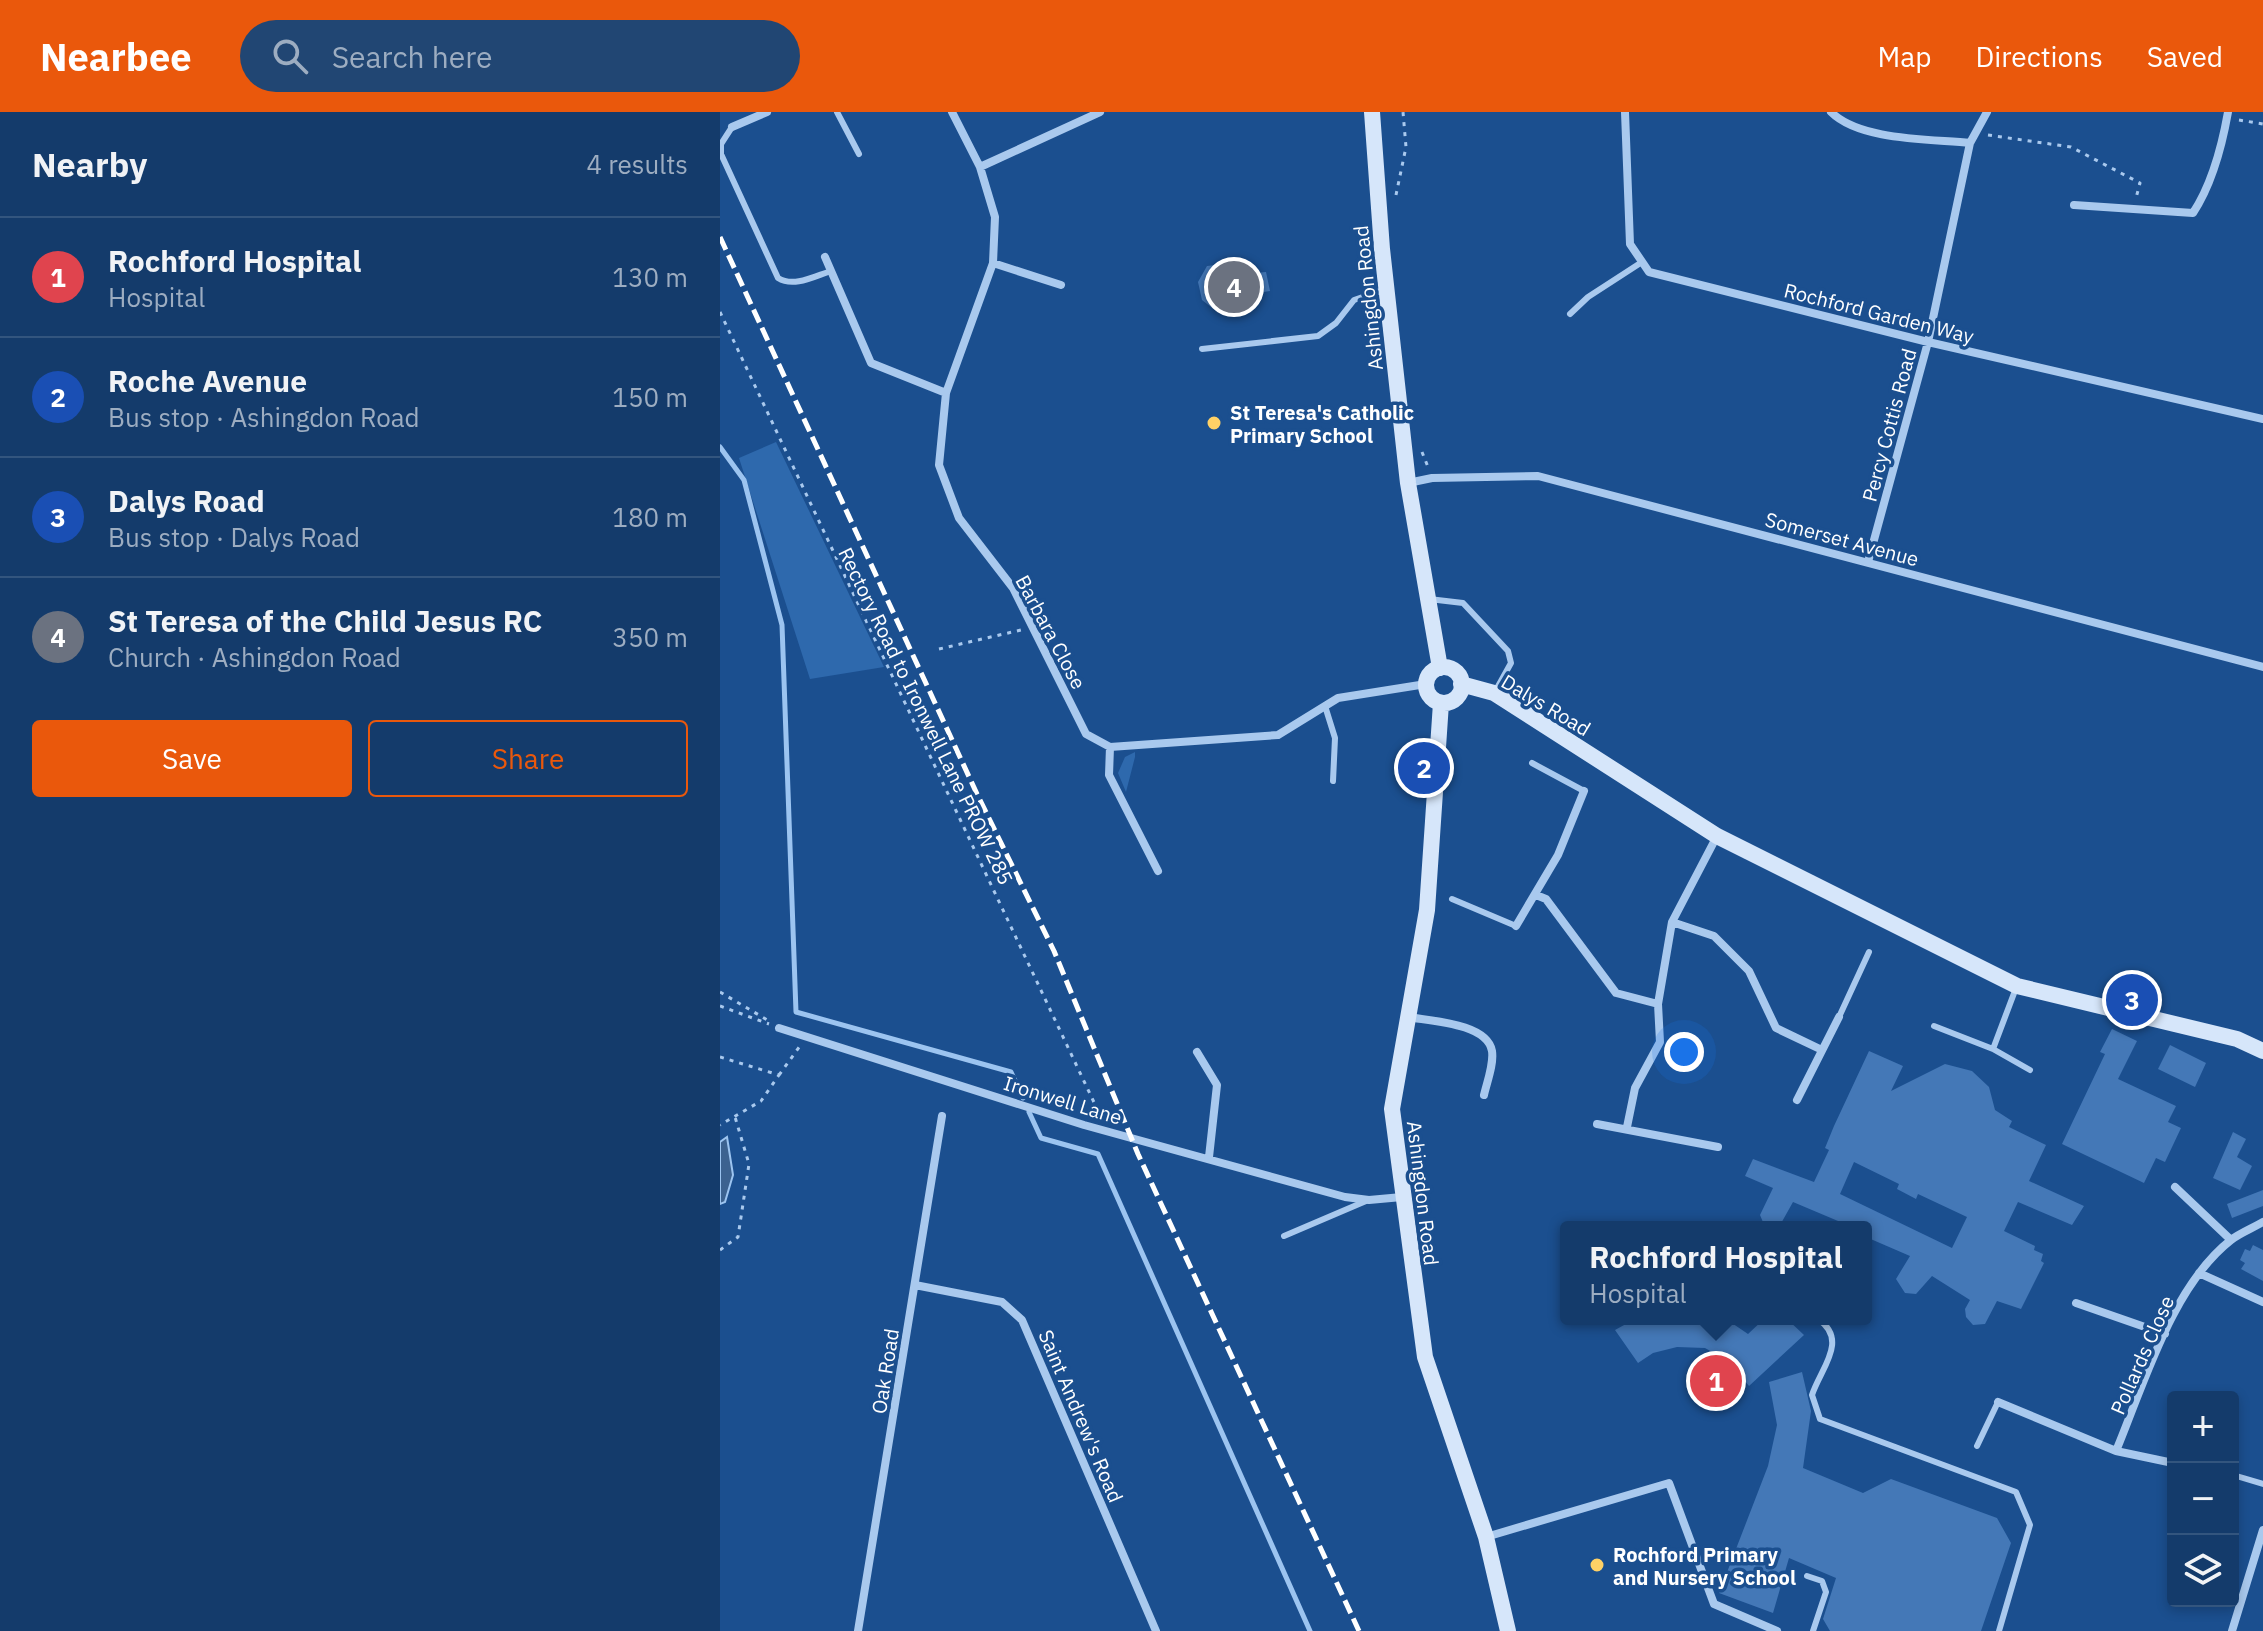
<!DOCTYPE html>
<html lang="en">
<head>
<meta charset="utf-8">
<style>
  body { margin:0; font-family:"IBM Plex Sans",sans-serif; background:#214673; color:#f1f3f6 }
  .controls { position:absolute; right:24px; bottom:24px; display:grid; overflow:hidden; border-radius:8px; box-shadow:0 4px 12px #0003 }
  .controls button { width:72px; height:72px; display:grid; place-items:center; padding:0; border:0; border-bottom:2px solid #33557e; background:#143b6b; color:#f1f3f6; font:40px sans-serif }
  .you { position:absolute; left:964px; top:940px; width:28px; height:28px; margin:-20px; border:6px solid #fff; border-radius:50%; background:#1a73e8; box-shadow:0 0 0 12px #1a73e833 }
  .badge { display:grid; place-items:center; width:52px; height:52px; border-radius:50%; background:#ea580c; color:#fff; font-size:26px; font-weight:700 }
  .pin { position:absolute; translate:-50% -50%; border:4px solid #fff; box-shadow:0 2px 8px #0006 }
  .popup { position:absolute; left:840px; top:1109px; width:312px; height:104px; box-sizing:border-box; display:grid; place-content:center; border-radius:8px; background:#143b6b; filter:drop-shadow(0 2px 6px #0005); font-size:26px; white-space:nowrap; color:#9dadc1 }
  .popup b { font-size:30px; color:#f1f3f6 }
  .popup::after { content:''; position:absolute; left:50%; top:100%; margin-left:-16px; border:16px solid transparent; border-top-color:#143b6b }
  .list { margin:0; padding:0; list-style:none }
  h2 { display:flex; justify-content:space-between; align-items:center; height:104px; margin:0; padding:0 32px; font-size:34px }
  h2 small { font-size:26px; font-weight:400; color:#9dadc1 }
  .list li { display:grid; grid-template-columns:52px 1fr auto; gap:24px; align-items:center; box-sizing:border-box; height:120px; padding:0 32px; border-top:2px solid #33557e }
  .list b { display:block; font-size:30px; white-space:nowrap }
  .list p { margin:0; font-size:26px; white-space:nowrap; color:#9dadc1 }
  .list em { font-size:26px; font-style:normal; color:#9dadc1 }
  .actions { display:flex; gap:16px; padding:24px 32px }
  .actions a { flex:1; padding:18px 0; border:2px solid #ea580c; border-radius:8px; text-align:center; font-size:28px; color:#ea580c }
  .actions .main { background:#ea580c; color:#fff }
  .icon { flex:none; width:44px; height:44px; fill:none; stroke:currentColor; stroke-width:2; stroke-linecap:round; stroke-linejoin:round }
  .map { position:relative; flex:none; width:1543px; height:1519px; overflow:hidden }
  header { display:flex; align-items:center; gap:48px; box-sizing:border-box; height:112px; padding:0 40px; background:#ea580c; color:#fff }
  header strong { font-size:38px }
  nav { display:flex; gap:44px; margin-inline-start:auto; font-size:28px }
  .search { width:560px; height:72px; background:#214673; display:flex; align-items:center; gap:20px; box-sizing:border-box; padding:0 28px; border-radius:44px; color:#9dadc1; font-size:30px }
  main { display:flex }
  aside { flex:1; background:#143b6b }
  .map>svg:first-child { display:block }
  .green { fill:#2e69ad }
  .water { fill:#3c6290; stroke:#9cc4f0; stroke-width:2 }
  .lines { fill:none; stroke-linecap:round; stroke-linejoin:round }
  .stream { stroke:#9cc4f0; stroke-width:5 }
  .building { fill:#4478b7; fill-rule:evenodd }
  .path { stroke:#a9c9ee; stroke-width:3; stroke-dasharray:4 6; stroke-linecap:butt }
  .lane { stroke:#a9c9ee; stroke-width:6 }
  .street { stroke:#a9c9ee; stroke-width:8 }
  .secondary { stroke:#d6e6fa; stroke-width:16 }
  .rail { stroke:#fff; stroke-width:5; stroke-dasharray:14 6; stroke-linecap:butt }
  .poi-dot { fill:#ffd166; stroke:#1b4f8f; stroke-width:3 }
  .labels { text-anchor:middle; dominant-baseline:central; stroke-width:7; stroke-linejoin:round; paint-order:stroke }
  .street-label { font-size:20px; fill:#fff; stroke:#1b4f8f }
  .poi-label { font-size:20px; font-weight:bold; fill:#fff; stroke:#1b4f8f; text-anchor:start }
</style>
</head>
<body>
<header>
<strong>Nearbee</strong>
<div class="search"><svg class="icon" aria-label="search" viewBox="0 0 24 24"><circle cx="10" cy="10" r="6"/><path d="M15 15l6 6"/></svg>Search here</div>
<nav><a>Map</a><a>Directions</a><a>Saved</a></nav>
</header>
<main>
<aside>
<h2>Nearby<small>4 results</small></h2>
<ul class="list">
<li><span class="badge" style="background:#e0444e">1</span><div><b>Rochford Hospital</b><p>Hospital</p></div><em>130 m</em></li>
<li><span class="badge" style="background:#1a4fb4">2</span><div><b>Roche Avenue</b><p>Bus stop · Ashingdon Road</p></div><em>150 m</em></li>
<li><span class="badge" style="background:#1a4fb4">3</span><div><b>Dalys Road</b><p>Bus stop · Dalys Road</p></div><em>180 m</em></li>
<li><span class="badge" style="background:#6b7280">4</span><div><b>St Teresa of the Child Jesus RC</b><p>Church · Ashingdon Road</p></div><em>350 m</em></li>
</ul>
<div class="actions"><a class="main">Save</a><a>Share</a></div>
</aside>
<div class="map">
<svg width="1543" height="1519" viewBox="0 0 1543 1519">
  <rect width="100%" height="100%" fill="#1b4f8f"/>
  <!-- green -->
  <path class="green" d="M56,330L164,555L90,567L19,346Z
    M415,640V645L406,680L398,661L405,645Z"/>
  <!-- water -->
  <path class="water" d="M7,1025L13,1063L5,1090L0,1092V1030Z"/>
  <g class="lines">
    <!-- stream -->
    <path class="stream" d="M0,335L24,368L62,513L76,900L291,960L303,986
      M309,1000L321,1026L378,1042L590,1519"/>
  </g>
  <!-- building -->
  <path class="building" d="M512,151L523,162L546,160L550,179L524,183L515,196L496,199L482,188L478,170L487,154Z
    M1392,917L1417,929L1398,967L1456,994L1448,1010L1461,1016L1445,1050L1436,1046L1424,1071L1342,1032L1385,942L1380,940Z
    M1450,933L1486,951L1475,975L1438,957Z
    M1149,939L1183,954L1171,979L1225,952L1252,959L1269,975L1275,998L1292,1009L1289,1015L1326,1033L1309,1069L1364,1094L1352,1113L1298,1090L1284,1119L1315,1134L1314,1138L1323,1142L1321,1149L1324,1151L1301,1197L1277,1189L1265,1212L1253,1213L1246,1205L1245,1197L1250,1188L1212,1164L1196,1182L1185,1181L1176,1167L1190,1144L1146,1125V1115H1115L1118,1109L1073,1090L1059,1115H1045L1040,1103L1053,1076L1025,1064L1033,1047L1094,1070L1109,1038L1105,1036L1114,1014ZM1134,1050L1179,1072L1177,1077L1196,1087L1198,1082L1247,1105L1232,1136L1120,1082Z
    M1513,1020L1526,1027L1517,1045L1532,1054L1520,1078L1493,1066Z
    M1543,1078V1094L1512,1106L1507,1092Z
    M1533,1133L1543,1138V1169L1521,1157L1525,1151L1520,1148L1525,1137L1530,1139Z
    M915,1207H1006L1028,1222L1044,1207H1067L1084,1223L1029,1274L1008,1249L985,1236L957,1235L933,1241L918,1251L895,1218Z
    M1082,1260L1091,1299L1083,1356L1143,1381L1171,1367L1277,1406L1291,1431L1261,1519H1110L1103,1507L1116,1466L1069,1446L1053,1501L999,1481L1048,1354L1057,1313L1049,1270Z"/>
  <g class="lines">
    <!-- path -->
    <path class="path" d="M1519,8L1543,12
      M1268,23L1351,35L1420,71L1416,86
      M676,83L686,35L683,0
      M0,200L380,1003
      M702,340L708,355
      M219,537L301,518
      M0,880L49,909
      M0,894L49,912
      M0,945L59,963L41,989L0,1013
      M59,963L80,934
      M0,1138L18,1125L29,1052L15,1005"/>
    <!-- lane -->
    <path class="lane" d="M117,0L139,42
      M12,15L1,32V42L58,166C74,176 95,164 111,159
      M850,202L868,185L922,150
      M482,237L598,224L616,211L634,188L666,177
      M709,487L743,491L788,539L791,551L776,578
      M605,594L615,626L613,669
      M812,651L864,679
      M732,787L796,814
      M1119,905L1149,840
      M1214,914L1273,937L1310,958
      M1273,937L1296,876
      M564,1124L646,1089
      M1098,1207C1129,1228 1101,1256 1092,1283L1100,1307L1296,1380L1310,1413L1279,1519
      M1257,1334L1278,1290
      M1513,1363L1543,1372
      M1087,1464L1102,1469L1106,1480L1093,1519"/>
    <!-- street -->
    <path class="street" d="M232,0L260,55L275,105L273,151L226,281L219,353L239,406L293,476L366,622L390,635L389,663L438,759
      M905,0L910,132L929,160L1208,230L1543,307
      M1111,0C1140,29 1211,27 1250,31
      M12,15L47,0
      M260,55L380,0
      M1354,93L1473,101C1492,72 1502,34 1508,0
      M105,145L151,251L226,281
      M273,151L341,173
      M688,371L712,366L818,364L1543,555
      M1148,450L1208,230L1250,31L1267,0
      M390,635L558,623L618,586L706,572
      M816,783L826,787L896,881L938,892
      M952,810L994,824L1029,859L1056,916L1102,938
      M796,814L838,743L864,679
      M688,905C710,909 767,911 772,939C774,952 767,970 764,983
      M59,916L364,1013L625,1085L649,1088L682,1085
      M477,940L497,973L489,1045
      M1077,988L1119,905
      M877,1012L998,1035
      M907,1015L915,976L940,930L938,892L952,810L997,724
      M1455,1075L1511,1128
      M1479,1161L1543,1190
      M195,1173L282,1190L302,1208L436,1519
      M1356,1191L1445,1222
      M1278,1290L1396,1339L1453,1351
      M1396,1339C1424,1272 1452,1174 1511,1128C1520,1121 1533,1116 1543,1110
      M766,1425L949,1371L994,1492L1057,1519
      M138,1519L222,1004
      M1512,1519L1543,1418"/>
    <!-- secondary -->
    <path class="secondary" d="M652,0L662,137L688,371L720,556
      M706 573a18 18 0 1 1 36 0a18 18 0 1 1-36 0Z
      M741,572L774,581L997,724L1297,874L1517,927L1543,939
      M721,591L707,798L672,997L705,1245L766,1425L788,1519"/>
    <!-- rail -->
    <path class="rail" d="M0,125L257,682L334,839L418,1042L639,1519"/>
  </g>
  <!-- markers -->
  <g class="poi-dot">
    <circle cx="494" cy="311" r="8"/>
    <circle cx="877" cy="1453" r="8"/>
  </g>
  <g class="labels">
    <!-- street labels -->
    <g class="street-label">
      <text transform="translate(648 186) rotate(-96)">Ashingdon Road</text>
      <text transform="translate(1159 201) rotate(14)">Rochford Garden Way</text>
      <text transform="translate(1169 313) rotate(-75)">Percy Cottis Road</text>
      <text transform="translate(1122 427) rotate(15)">Somerset Avenue</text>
      <text transform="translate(331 520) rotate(62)">Barbara Close</text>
      <text transform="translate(826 593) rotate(31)">Dalys Road</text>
      <text transform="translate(206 604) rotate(64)">Rectory Road to Ironwell Lane PROW 285</text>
      <text transform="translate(343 988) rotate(17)">Ironwell Lane</text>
      <text transform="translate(703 1081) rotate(83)">Ashingdon Road</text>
      <text transform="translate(1422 1243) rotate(-66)">Pollards Close</text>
      <text transform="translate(165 1259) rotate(-81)">Oak Road</text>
      <text transform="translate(361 1304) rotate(67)">Saint Andrew's Road</text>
    </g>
    <!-- poi labels -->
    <g class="poi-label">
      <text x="510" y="300">St Teresa's Catholic<tspan x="510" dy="23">Primary School</tspan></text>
      <text x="893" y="1442">Rochford Primary<tspan x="893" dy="23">and Nursery School</tspan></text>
    </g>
  </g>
</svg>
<div class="controls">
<button>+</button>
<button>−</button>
<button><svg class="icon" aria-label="layers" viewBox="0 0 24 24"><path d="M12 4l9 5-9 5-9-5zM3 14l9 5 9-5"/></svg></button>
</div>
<div class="you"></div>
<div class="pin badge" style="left:996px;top:1269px;background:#e0444e">1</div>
<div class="popup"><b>Rochford Hospital</b>Hospital</div>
<div class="pin badge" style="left:704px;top:656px;background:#1a4fb4">2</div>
<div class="pin badge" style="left:1412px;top:888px;background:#1a4fb4">3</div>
<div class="pin badge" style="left:514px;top:175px;background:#6b7280">4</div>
</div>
</main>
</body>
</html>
